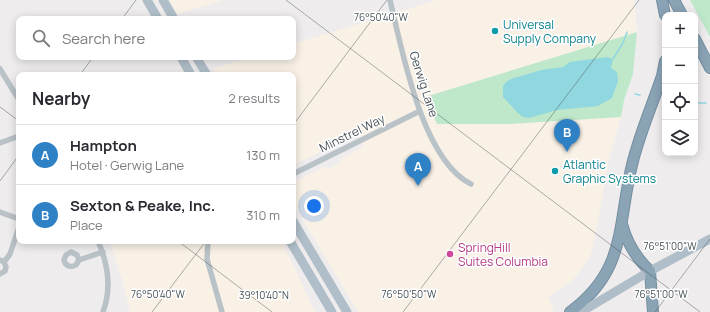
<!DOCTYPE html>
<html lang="en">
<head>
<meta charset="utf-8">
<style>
  body { margin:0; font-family:Manrope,sans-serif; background:#f7f7f7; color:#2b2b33 }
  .controls { position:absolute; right:12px; top:12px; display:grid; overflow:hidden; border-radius:8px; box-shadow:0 2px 10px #0003 }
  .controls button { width:36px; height:36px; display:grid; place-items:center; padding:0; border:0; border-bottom:1px solid #e1e1e2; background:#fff; color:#2b2b33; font:20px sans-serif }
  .you { position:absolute; left:314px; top:206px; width:14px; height:14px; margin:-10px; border:3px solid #fff; border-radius:50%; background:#1a73e8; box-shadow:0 0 0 6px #1a73e833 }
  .badge { display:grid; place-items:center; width:26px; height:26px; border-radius:50%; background:#2f81c6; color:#fff; font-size:13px; font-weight:700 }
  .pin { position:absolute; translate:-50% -33px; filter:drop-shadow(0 1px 2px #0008) }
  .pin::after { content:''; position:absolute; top:21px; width:14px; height:12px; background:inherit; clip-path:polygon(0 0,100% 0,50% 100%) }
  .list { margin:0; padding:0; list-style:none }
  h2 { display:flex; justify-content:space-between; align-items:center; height:52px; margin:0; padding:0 16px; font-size:17px }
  h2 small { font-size:13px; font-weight:400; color:#7c7c81 }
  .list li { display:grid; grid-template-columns:26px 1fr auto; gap:12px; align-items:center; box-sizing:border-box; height:60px; padding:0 16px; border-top:1px solid #e1e1e2 }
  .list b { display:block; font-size:15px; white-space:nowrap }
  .list p { margin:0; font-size:13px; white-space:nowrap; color:#7c7c81 }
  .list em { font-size:13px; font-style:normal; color:#7c7c81 }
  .icon { flex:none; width:22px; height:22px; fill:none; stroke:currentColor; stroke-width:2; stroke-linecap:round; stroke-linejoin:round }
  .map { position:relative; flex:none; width:710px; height:312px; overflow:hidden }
  .search { position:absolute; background:#fff; box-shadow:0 2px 10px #0003; left:16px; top:16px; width:280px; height:44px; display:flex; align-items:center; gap:10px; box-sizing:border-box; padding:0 14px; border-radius:8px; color:#7c7c81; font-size:15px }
  .panel { position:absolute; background:#fff; box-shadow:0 2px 10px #0003; left:16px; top:72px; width:280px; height:172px; border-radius:8px }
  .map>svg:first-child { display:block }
  .commercial { fill:#f9f1e6 }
  .green { fill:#bfe8cb }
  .water { fill:#91d7df }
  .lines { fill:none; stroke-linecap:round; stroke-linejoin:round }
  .stream { stroke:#91d7df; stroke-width:1.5 }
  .motorway-casing { stroke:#758fa1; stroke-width:12 }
  .minor { stroke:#b9c2c7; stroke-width:5.5 }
  .primary { stroke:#afbec8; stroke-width:9 }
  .motorway { stroke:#8aa3b5; stroke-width:10 }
  .ticks { fill:none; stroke:#475157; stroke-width:1; stroke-opacity:0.45 }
  .culture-dot { fill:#0f9aa8; stroke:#fff; stroke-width:1.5 }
  .hotel-dot { fill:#d1479c; stroke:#fff; stroke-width:1.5 }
  .labels { text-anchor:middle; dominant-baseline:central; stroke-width:3; stroke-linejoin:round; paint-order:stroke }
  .culture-label { font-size:12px; fill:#0d838f; stroke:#fff; text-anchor:start }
  .street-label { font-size:12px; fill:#475157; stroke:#fff }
  .hotel-label { font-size:12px; fill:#b23c85; stroke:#fff; text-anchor:start }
  .ticks-label { font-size:10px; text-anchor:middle; fill:#475157; stroke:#fff; stroke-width:3; stroke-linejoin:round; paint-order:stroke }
</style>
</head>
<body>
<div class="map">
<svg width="710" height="312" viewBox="0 0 710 312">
  <rect width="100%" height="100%" fill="#efeced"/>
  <!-- commercial -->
  <path class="commercial" d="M169,0H223L178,14Z
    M437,0H634L637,32L425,97L437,124H509L621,117L609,159L594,243L590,256L574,279L548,297L554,309L552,312H358L293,203V182L324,167L328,169L340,163L342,158L363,147L357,134L293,165V75H217L213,69L250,57H293V44Z
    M109,241H282L315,312H130L122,279Z"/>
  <!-- green -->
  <path class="green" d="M690,0H710V37Z
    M637,32L633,74L624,100L621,117L509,124H437L425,97Z"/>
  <!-- water -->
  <path class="water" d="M607,57L613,59L611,68L617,72L618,81L612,98L598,106L557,110L529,118L523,117L518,113L503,97V86L506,82L511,79L541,70L563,67L570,62Z"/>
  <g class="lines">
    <!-- stream -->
    <path class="stream" d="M613,59L623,43L627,32
      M635,94L640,95
      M695,103H706"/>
    <defs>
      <path id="motorway" d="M662,0L665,15
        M674,0L682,15
        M695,39L710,68
        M622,224C627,243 635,257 650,271L653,312
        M570,312C627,270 617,226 632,165C639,135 652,106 662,76L665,61"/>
    </defs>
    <!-- motorway casing -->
    <use href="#motorway" class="motorway-casing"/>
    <!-- minor -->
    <path class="minor" d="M390,0C402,50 422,160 471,184
      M0,69L19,100
      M0,143L19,136
      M293,174L420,111
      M0,212L19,219
      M98,241C108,264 112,288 103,312
      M208,241L207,259L222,312
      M0,260L4,262L6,267L5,271L0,274
      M79,260L76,265C71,268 65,266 64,260L66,255L71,252L77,255L79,260L103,252
      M4,262L10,254L19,227"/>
    <!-- primary -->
    <path class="primary" d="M147,0L158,19
      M163,0L174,19
      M181,57L191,75
      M196,57L207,75
      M293,221L347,312
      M290,241L332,312
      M581,312L650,271L710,239"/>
    <!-- motorway -->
    <use href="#motorway" class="motorway"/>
  </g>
  <!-- ticks -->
  <path class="ticks" d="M286,0L700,312M122,19L136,0M80,75L93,57M0,107L19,121M293,125L387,0M0,181L19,155M178,241L272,312M152,312L206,241M403,312L639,0M655,312L710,239"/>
  <!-- markers -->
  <g class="culture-dot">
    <circle cx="495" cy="31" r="4"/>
    <circle cx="555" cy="171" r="4"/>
  </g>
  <circle class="hotel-dot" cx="450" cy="254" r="4"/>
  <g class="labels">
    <!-- culture labels -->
    <g class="culture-label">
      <text x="503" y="24">Universal<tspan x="503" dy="14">Supply Company</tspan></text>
      <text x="563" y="164">Atlantic<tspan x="563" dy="14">Graphic Systems</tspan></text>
    </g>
    <!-- street labels -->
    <g class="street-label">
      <text transform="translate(424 84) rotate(72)">Gerwig Lane</text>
      <text transform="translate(352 133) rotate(-26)">Minstrel Way</text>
    </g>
    <!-- hotel labels -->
    <g class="hotel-label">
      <text x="458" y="247">SpringHill<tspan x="458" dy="14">Suites Columbia</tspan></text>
    </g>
  </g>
  <g class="ticks-label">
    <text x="381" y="21">76°50'40"W</text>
    <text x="670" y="250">76°51'00"W</text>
    <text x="158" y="298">76°50'40"W</text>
    <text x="409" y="298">76°50'50"W</text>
    <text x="661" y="298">76°51'00"W</text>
    <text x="264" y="299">39°10'40"N</text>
  </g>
</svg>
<div class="controls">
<button>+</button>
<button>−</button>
<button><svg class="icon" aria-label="locate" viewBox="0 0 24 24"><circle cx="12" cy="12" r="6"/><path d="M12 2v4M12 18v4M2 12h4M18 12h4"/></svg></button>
<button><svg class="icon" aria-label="layers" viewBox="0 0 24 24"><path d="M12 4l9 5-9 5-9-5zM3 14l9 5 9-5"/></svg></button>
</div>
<div class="you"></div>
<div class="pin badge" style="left:418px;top:186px">A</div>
<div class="pin badge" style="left:567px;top:152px">B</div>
<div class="search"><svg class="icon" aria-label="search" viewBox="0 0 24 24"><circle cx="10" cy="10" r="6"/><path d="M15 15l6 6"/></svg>Search here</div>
<section class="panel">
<h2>Nearby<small>2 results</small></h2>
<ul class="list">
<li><span class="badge">A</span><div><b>Hampton</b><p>Hotel · Gerwig Lane</p></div><em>130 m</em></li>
<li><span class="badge">B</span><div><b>Sexton &amp; Peake, Inc.</b><p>Place</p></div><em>310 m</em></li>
</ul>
</section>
</div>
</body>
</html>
